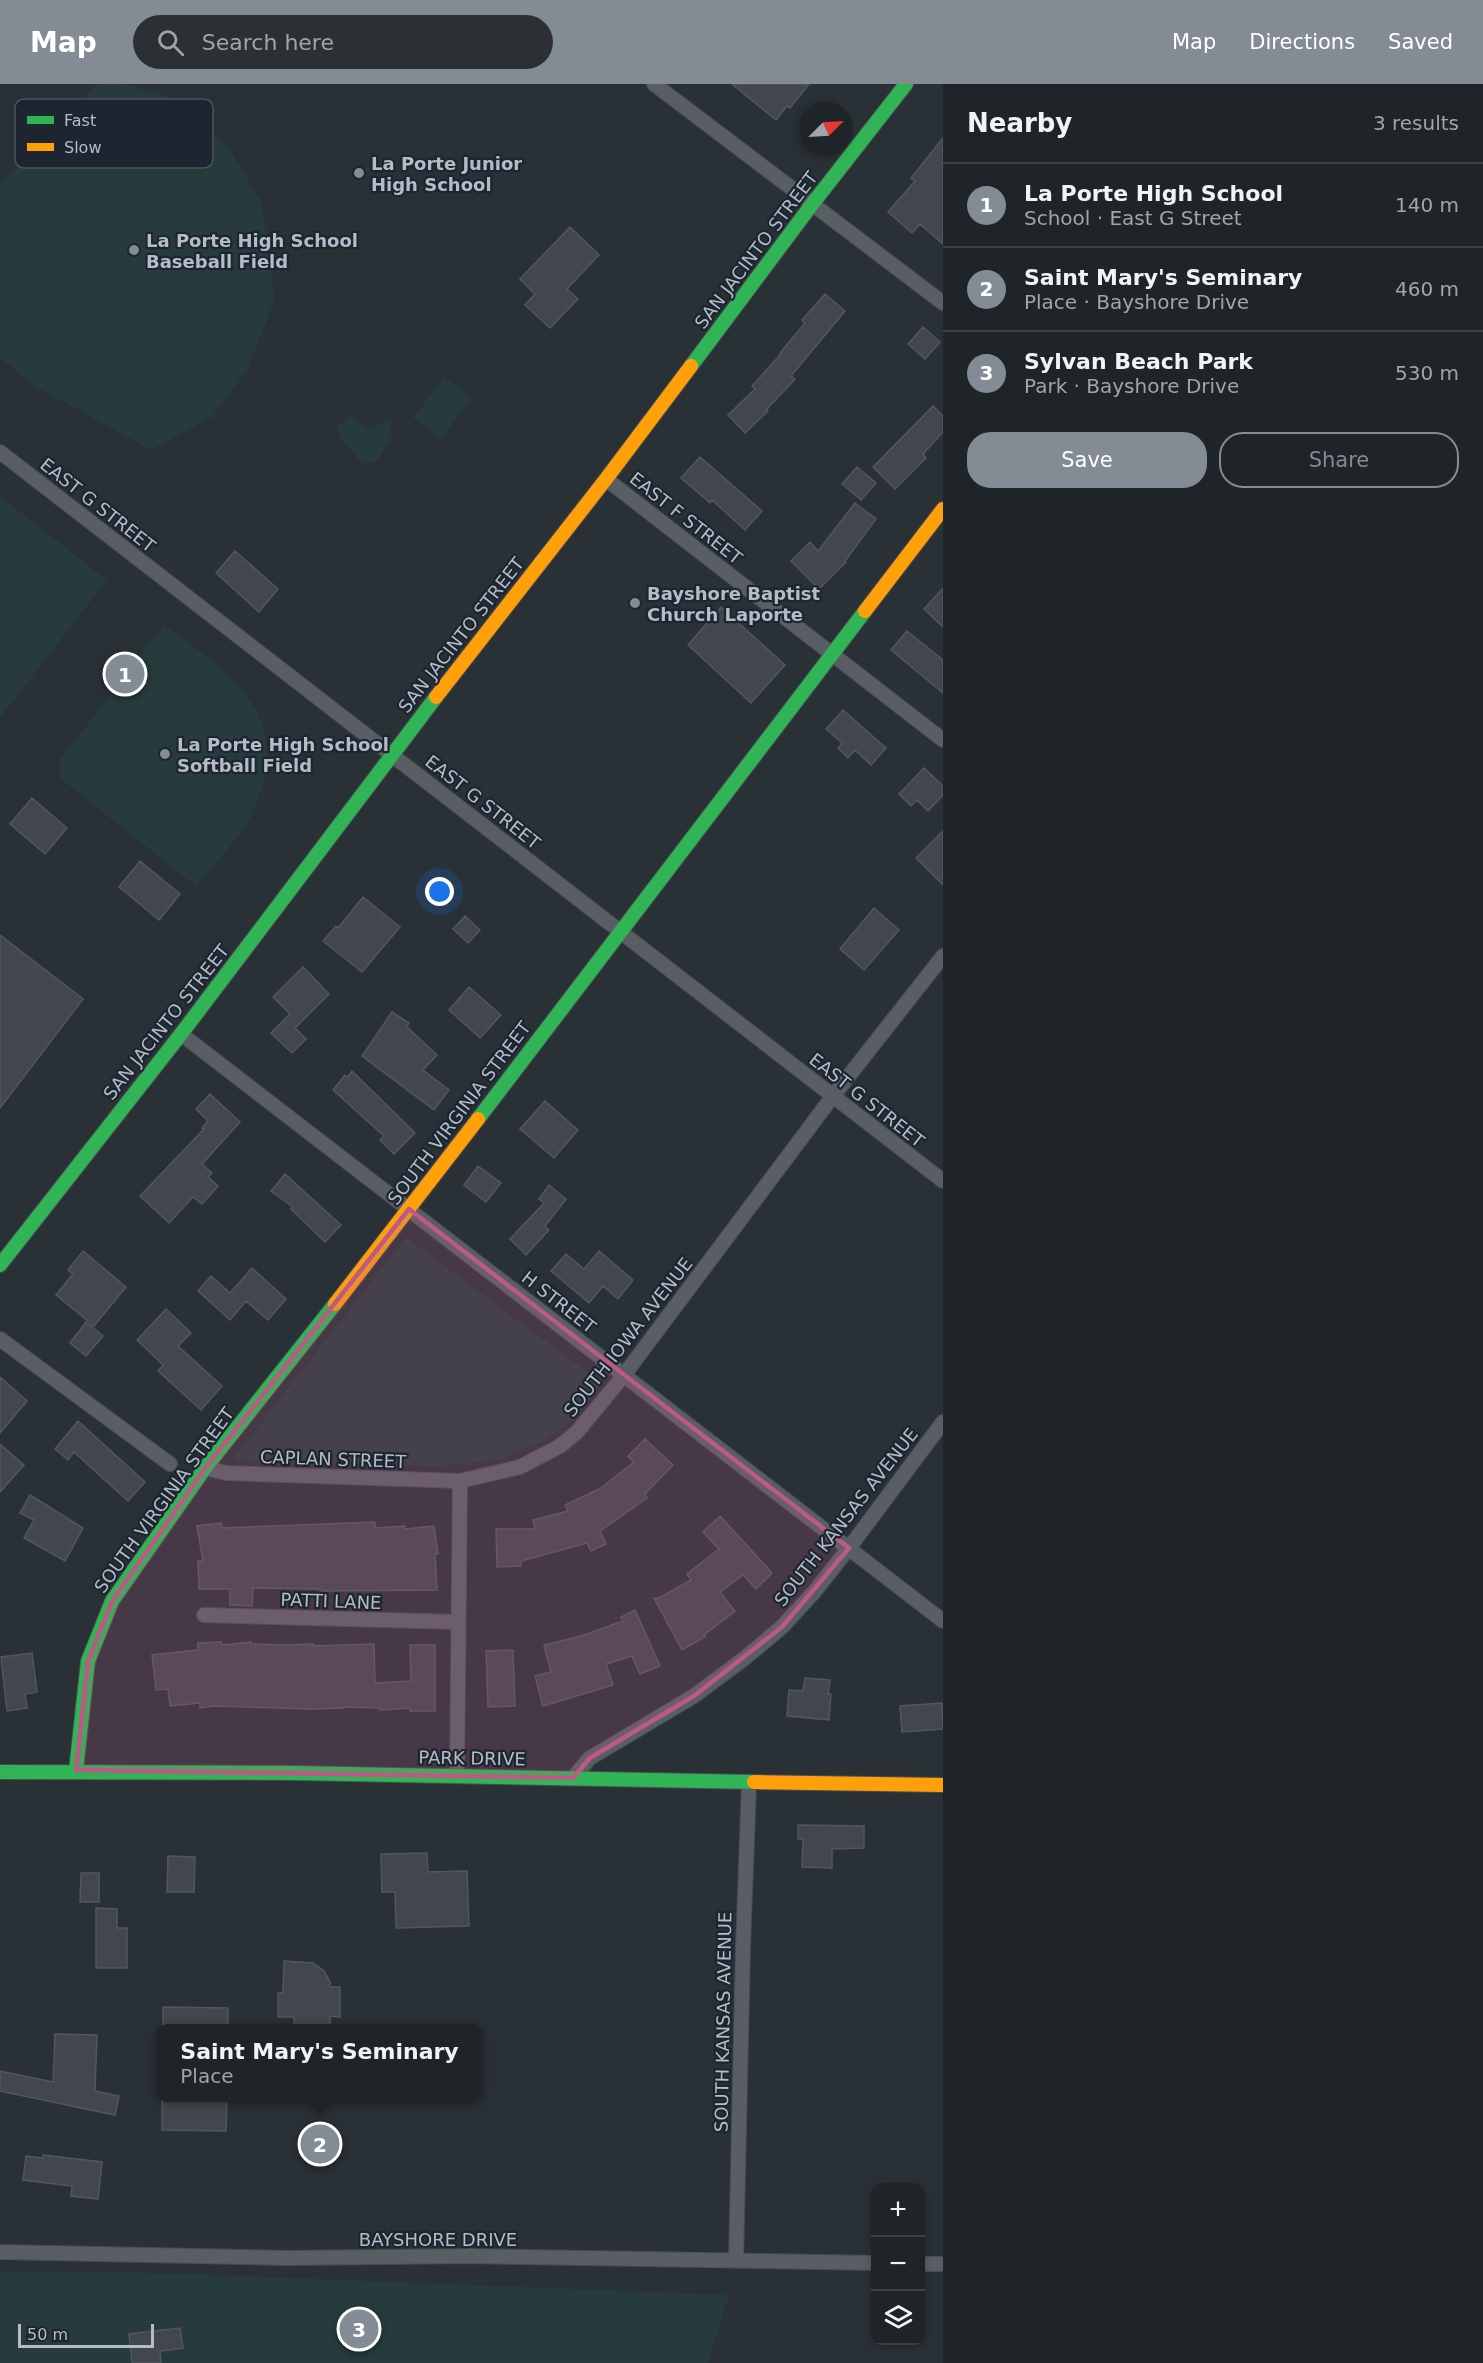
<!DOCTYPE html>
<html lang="en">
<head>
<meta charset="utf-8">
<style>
  body { margin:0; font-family:"DejaVu Sans",sans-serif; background:#2c3034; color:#f1f3f6 }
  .controls { position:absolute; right:18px; bottom:18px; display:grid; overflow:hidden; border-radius:12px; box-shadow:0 3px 9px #0003 }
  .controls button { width:54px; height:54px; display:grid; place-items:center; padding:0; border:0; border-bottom:2px solid #3c4145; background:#1f2428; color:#f1f3f6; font:30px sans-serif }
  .compass { position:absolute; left:799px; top:18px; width:54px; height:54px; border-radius:50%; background:#1f2428; box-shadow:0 3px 9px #0003; rotate:66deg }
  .scale { position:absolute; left:18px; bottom:15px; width:136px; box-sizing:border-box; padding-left:6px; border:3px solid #b3bcc7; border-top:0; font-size:16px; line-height:21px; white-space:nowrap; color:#b3bcc7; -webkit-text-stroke:4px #1d2630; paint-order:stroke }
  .you { position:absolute; left:440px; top:808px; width:21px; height:21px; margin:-15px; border:4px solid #fff; border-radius:50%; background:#1a73e8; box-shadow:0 0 0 9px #1a73e833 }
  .badge { display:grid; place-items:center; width:39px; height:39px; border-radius:50%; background:#838b94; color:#fff; font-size:20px; font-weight:700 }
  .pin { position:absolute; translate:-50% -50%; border:3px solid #fff; box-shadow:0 2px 6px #0006 }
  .popup { position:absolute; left:156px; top:1940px; width:327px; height:78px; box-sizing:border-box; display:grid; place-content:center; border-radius:12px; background:#1f2428; filter:drop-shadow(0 2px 4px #0005); font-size:20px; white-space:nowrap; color:#a1a4a8 }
  .popup b { font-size:22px; color:#f1f3f6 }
  .popup::after { content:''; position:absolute; left:50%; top:100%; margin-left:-12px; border:12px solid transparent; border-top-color:#1f2428 }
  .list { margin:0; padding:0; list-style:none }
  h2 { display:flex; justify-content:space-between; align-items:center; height:78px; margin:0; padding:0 24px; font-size:26px }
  h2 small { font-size:20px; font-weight:400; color:#a1a4a8 }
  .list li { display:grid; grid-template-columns:39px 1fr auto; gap:18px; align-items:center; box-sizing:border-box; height:84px; padding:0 24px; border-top:2px solid #3c4145 }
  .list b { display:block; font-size:22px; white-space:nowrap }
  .list p { margin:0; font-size:20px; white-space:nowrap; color:#a1a4a8 }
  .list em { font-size:20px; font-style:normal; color:#a1a4a8 }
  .actions { display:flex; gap:12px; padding:18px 24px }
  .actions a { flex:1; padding:14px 0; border:2px solid #838b94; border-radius:24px; text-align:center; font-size:21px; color:#838b94 }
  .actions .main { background:#838b94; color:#fff }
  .icon { flex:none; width:33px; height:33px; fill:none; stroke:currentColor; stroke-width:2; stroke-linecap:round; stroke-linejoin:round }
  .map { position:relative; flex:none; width:943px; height:2279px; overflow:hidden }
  header { display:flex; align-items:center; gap:36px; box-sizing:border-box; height:84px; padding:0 30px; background:#838b94; color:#fff }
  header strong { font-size:28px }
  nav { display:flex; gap:33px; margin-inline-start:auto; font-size:21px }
  .search { width:420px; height:54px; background:#2c3034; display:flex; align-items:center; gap:15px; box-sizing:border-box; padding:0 21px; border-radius:33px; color:#a1a4a8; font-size:22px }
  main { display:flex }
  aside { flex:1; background:#1f2428 }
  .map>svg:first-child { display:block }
  .green { fill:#273b3c }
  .building { fill:#41474c; stroke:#51575d; stroke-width:1.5 }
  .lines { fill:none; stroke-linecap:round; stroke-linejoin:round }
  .street-casing { stroke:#474c50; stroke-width:16 }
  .fast-casing { stroke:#474c50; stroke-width:16 }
  .slow-casing { stroke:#474c50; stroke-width:16 }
  .street { stroke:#585e63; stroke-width:14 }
  .fast { stroke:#30b455; stroke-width:14 }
  .slow { stroke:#ff9f0a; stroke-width:14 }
  .marked { fill:#bc5a86; fill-opacity:0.2; stroke:#bc5a86; stroke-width:4.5; stroke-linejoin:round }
  .poi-dot { fill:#838b94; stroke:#1d2630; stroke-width:2 }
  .labels { text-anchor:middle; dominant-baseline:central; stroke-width:4.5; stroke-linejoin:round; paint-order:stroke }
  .poi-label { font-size:18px; font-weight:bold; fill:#b3bcc7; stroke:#1d2630; text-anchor:start }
  .street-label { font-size:18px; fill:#b3bcc7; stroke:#1d2630 }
  .key { fill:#1d2630; stroke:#4a535d; stroke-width:1.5 }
  .key-label { font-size:16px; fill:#b3bcc7 }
</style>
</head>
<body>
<header>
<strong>Map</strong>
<div class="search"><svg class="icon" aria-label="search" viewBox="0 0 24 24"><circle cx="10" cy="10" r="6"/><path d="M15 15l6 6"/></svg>Search here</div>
<nav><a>Map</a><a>Directions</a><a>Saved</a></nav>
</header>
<main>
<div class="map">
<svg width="943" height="2279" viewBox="0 0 943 2279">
  <rect width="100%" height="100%" fill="#293036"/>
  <!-- green -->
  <path class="green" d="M98,0H124L169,13L227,61L261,117L275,215L248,285L212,333L151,366L33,301L0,274V100Z
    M444,293L472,314L441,355L413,334Z
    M349,333L356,334L366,345L387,336L391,339L392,352L377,378L363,380L340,354L338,341Z
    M0,412L107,496L0,634Z
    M164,541C218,581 281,616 264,695C261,707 257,722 250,734C236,758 214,780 197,803L61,695L59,677Z
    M406,1153L602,1299L576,1334L545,1356L498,1376L440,1382L274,1381L233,1375Z
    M0,2187L167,2189L729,2211L708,2279H0Z"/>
  <!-- building -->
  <path class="building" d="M732,0H809L790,24L787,22L776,36Z
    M943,54V160L920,140L912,149L888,128L915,97L911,94Z
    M570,143L599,171L567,205L578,215L550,244L525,221L535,210L520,195Z
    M825,210L845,227L791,292L795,295L766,326L768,327L745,349L728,331L755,305L752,302L781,270L780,269L805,239L802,236Z
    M923,243L940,258L925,275L908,260Z
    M933,322L943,332V348L923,370L926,374L895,405L873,383Z
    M700,373L762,427L745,446L712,416L710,419L681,394Z
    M857,383L876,399L861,416L842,400Z
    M855,419L876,435L845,477L846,478L819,505L791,477L810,458L818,467Z
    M235,467L278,505L259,528L216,489Z
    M943,504V543L924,525Z
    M721,523L785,581L751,619L688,561Z
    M907,547L943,576V609L891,566Z
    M843,626L886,664L871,681L855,666L848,674L838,664L842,659L826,645Z
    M924,684L943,702V711L928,727L917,716L911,722L899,710Z
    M32,714L67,744L45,770L10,740Z
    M943,747V801L916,774Z
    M140,777L180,810L159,836L119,803Z
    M363,813L400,843L362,888L323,857L336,842L338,844Z
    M874,824L899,846L864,886L840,865Z
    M465,832L480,846L468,859L453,845Z
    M0,851L83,915L0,1024Z
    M303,883L329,910L295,944L306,955L292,969L271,949L290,930L273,913Z
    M469,903L501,931L480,954L449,926Z
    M392,928L409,939L407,943L437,971L423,986L449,1006L434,1026L362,972Z
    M352,987L415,1049L394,1070L380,1056L384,1052L333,1006L345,991L348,993Z
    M210,1010L240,1038L202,1080L212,1089L208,1093L218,1102L202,1120L193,1113L169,1139L140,1112L204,1045L202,1044L208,1037L196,1025Z
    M545,1017L578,1046L554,1074L520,1045Z
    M478,1082L501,1099L486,1118L464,1101Z
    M285,1090L341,1141L325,1158L291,1125L293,1123L271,1107Z
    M549,1101L566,1115L545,1142L549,1146L526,1171L510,1155L544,1119L539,1115Z
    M83,1167L126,1203L94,1242L56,1211L73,1190L68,1186Z
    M599,1167L633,1196L618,1215L603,1202L589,1219L551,1187L566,1170L584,1185Z
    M252,1184L286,1215L268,1236L246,1217L230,1236L198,1207L211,1192L230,1209Z
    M166,1225L191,1249L178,1262L222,1302L201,1326L158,1287L163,1281L137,1256Z
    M86,1238L103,1252L86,1272L70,1259Z
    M0,1293L27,1317L0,1349Z
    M78,1337L145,1398L128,1417L74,1368L68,1376L55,1365Z
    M645,1355L673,1381L645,1410L647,1414L600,1447L606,1460L591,1467L587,1459L521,1477V1482L497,1483L496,1445H535L533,1436L568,1427L565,1421L601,1404L634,1378L628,1372Z
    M0,1360L24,1381L0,1408Z
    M30,1411L83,1444L65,1477L24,1454L34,1436L20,1429Z
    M720,1432L772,1489L756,1505L743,1491L720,1508L735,1527L704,1551L705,1553L682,1566L654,1514H659L691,1496L687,1490L719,1465L703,1448Z
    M375,1438V1444L405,1442V1445L434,1442L438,1470H435L437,1506L320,1507V1505L253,1504L252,1522L230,1521V1505H199L198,1477H203L197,1442L221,1439L222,1444Z
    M635,1526L660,1582L640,1590L632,1572L606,1580L613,1601L543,1622L535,1592L551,1588L544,1561L581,1552L623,1537L621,1533Z
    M221,1558L222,1561L251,1558V1560L283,1561L313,1560V1562L374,1560L375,1599L411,1597L410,1561H435V1627H410V1624L380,1626V1624L343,1623V1624L312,1625L214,1622L200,1624V1619L170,1622L168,1605L156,1606L152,1571L198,1566V1559Z
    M513,1566L515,1622L488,1623L486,1567Z
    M32,1569L37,1608L25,1610L27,1624L7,1627L1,1573Z
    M805,1594L830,1596L828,1610H831L829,1636L787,1632L789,1606L803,1607Z
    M942,1619L943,1645L902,1648L900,1622Z
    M798,1741L864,1742V1764L832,1765V1784L802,1783L803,1755H798Z
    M427,1769L428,1788L467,1787L469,1842L396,1844L395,1808H382L381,1770Z
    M168,1772L195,1773L194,1808H167Z
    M81,1789H99V1818H80Z
    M96,1824L117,1825V1844H127V1884H96Z
    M284,1877L313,1879L324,1887L330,1898V1903H340V1933L330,1932V1944H294V1933H278V1909H283Z
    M163,1923L228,1924V1944H163Z
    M55,1950L97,1951L95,2007L119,2012L115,2031L0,2007V1987L53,1998Z
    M162,2013H227L226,2047L162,2046Z
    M43,2071L102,2078L98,2115L71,2112L72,2102L23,2096L26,2072L43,2074Z
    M180,2244L183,2264L160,2267L161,2279H132L129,2250Z"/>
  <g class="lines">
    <defs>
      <path id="street" d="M654,0L943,219
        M0,368L943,1097
        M606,395L943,656
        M181,950L943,1537
        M0,1255L170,1380
        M205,1384L226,1389L460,1397L520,1383L560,1362L577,1348L624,1291L833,1012L943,872
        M204,1531L458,1538
        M457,1692L460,1397
        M573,1694L590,1674L694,1612L745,1574L782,1543L815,1507L849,1464L943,1338
        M0,2168L287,2174L471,2172L876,2179
        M736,2177L743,1863L749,1700
        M920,2180H943"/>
      <path id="fast" d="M691,282L813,119L906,0
        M478,1035L865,527
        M0,1181L181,950L436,613
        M76,1686L88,1577L112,1517L205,1384L335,1220
        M0,1688L294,1689L754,1698"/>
      <path id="slow" d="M865,527L943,425
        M436,613L606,395L691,282
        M335,1220L478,1035
        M754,1698L943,1701"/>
    </defs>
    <!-- street casing -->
    <use href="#street" class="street-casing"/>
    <!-- fast casing -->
    <use href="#fast" class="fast-casing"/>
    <!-- slow casing -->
    <use href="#slow" class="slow-casing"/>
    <!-- street -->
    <use href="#street" class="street"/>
    <!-- fast -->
    <use href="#fast" class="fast"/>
    <!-- slow -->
    <use href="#slow" class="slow"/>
  </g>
  <!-- marked area -->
  <path class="marked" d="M409,1125L849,1464L782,1543L694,1612L590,1674L573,1694L76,1686L88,1577L112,1517L205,1384Z"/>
  <!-- markers -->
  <g class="poi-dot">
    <circle cx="359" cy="89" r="6"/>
    <circle cx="134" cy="166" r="6"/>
    <circle cx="635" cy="519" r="6"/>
    <circle cx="165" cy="670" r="6"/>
  </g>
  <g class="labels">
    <!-- poi labels -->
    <g class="poi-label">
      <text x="371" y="79">La Porte Junior<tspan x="371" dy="21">High School</tspan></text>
      <text x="146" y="156">La Porte High School<tspan x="146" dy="21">Baseball Field</tspan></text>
      <text x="647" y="509">Bayshore Baptist<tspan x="647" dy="21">Church Laporte</tspan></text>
      <text x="177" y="660">La Porte High School<tspan x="177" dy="21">Softball Field</tspan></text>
    </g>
    <!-- street labels -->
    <g class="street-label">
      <text transform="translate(756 166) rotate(-53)">SAN JACINTO STREET</text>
      <text transform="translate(98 421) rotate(38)">EAST G STREET</text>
      <text transform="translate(686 434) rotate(38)">EAST F STREET</text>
      <text transform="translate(461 551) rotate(-52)">SAN JACINTO STREET</text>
      <text transform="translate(483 718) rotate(38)">EAST G STREET</text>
      <text transform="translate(166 938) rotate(-52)">SAN JACINTO STREET</text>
      <text transform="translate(867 1016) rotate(38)">EAST G STREET</text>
      <text transform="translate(459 1029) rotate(-53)">SOUTH VIRGINIA STREET</text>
      <text transform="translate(559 1218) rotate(38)">H STREET</text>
      <text transform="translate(628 1253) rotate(-52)">SOUTH IOWA AVENUE</text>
      <text transform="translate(333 1375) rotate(2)">CAPLAN STREET</text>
      <text transform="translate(164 1416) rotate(-54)">SOUTH VIRGINIA STREET</text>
      <text transform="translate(846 1433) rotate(-52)">SOUTH KANSAS AVENUE</text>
      <text transform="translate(331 1517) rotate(2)">PATTI LANE</text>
      <text transform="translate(472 1674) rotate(1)">PARK DRIVE</text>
      <text transform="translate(723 1938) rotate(-89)">SOUTH KANSAS AVENUE</text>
      <text x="438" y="2155">BAYSHORE DRIVE</text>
    </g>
  </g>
  <!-- legend -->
  <rect x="15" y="15" width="198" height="69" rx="9" class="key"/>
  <rect x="27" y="32" width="27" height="8" fill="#30b455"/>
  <rect x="27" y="59" width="27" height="8" fill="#ff9f0a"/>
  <g class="key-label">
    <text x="64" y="42">Fast</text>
    <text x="64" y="69">Slow</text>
  </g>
</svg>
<div class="controls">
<button>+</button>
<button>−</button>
<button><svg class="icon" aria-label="layers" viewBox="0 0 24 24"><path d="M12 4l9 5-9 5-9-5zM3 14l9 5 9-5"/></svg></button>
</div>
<svg class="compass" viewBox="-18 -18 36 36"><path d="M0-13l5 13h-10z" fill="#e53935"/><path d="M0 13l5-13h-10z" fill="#a1a4a8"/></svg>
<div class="scale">50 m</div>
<div class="you"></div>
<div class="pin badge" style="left:125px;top:590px">1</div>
<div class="pin badge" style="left:320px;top:2060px">2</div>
<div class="popup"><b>Saint Mary's Seminary</b>Place</div>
<div class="pin badge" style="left:359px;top:2245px">3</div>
</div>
<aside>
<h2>Nearby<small>3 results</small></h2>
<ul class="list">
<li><span class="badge">1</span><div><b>La Porte High School</b><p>School · East G Street</p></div><em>140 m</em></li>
<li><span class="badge">2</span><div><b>Saint Mary's Seminary</b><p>Place · Bayshore Drive</p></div><em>460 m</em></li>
<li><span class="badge">3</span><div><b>Sylvan Beach Park</b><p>Park · Bayshore Drive</p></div><em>530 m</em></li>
</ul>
<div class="actions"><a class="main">Save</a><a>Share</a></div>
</aside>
</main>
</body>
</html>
